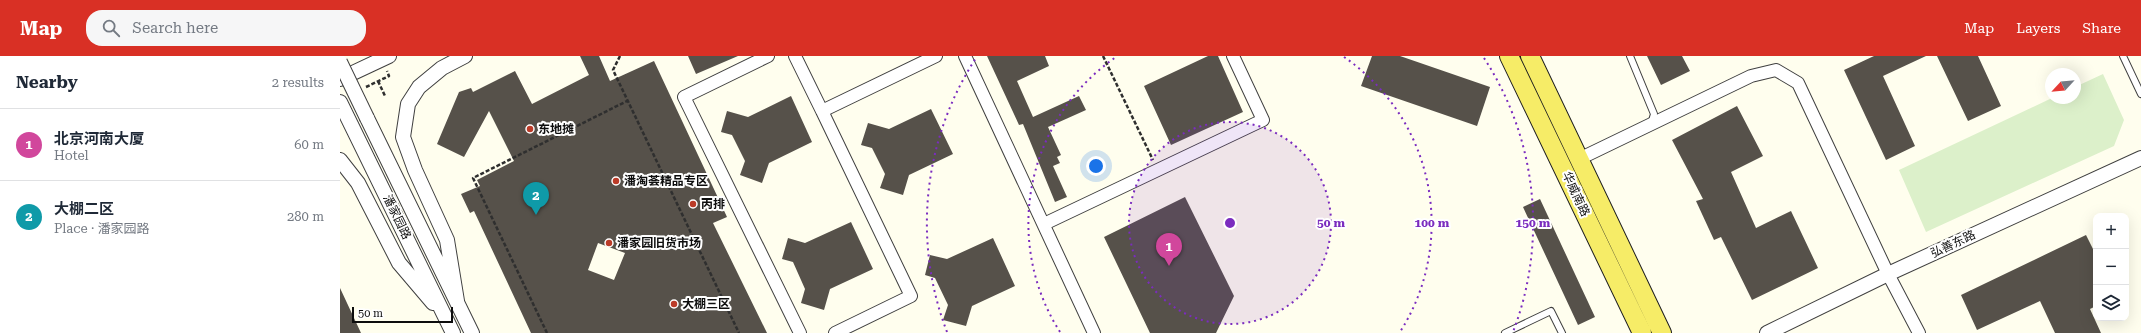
<!DOCTYPE html>
<html lang="en">
<head>
<meta charset="utf-8">
<style>
  body { margin:0; font-family:"Roboto Serif","Noto Sans SC",serif; background:#f6f6f7; color:#1f2937 }
  .controls { position:absolute; right:12px; bottom:12px; display:grid; overflow:hidden; border-radius:8px; box-shadow:0 4px 16px #0002 }
  .controls button { width:36px; height:36px; display:grid; place-items:center; padding:0; border:0; border-bottom:1px solid #e0e1e3; background:#fff; color:#1f2937; font:20px sans-serif }
  .compass { position:absolute; left:1705px; top:12px; width:36px; height:36px; border-radius:50%; background:#fff; box-shadow:0 4px 16px #0002; rotate:244deg }
  .scale { position:absolute; left:12px; bottom:10px; width:101px; box-sizing:border-box; padding-left:4px; border:2px solid #0d0d0d; border-top:0; font-size:11px; line-height:14px; white-space:nowrap; color:#0d0d0d; -webkit-text-stroke:3px #fff; paint-order:stroke }
  .you { position:absolute; left:756px; top:110px; width:14px; height:14px; margin:-10px; border:3px solid #fff; border-radius:50%; background:#1a73e8; box-shadow:0 0 0 6px #1a73e833 }
  .badge { display:grid; place-items:center; width:26px; height:26px; border-radius:50%; background:#d93025; color:#fff; font-size:13px; font-weight:700 }
  .pin { position:absolute; translate:-50% -33px; filter:drop-shadow(0 1px 2px #0008) }
  .pin::after { content:''; position:absolute; top:21px; width:14px; height:12px; background:inherit; clip-path:polygon(0 0,100% 0,50% 100%) }
  .list { margin:0; padding:0; list-style:none }
  h2 { display:flex; justify-content:space-between; align-items:center; height:52px; margin:0; padding:0 16px; font-size:17px }
  h2 small { font-size:13px; font-weight:400; color:#747a83 }
  .list li { display:grid; grid-template-columns:26px 1fr auto; gap:12px; align-items:center; box-sizing:border-box; height:72px; padding:0 16px; border-top:1px solid #e0e1e3 }
  .list b { display:block; font-size:15px; white-space:nowrap }
  .list p { margin:0; font-size:13px; white-space:nowrap; color:#747a83 }
  .list em { font-size:13px; font-style:normal; color:#747a83 }
  .icon { flex:none; width:22px; height:22px; fill:none; stroke:currentColor; stroke-width:2; stroke-linecap:round; stroke-linejoin:round }
  .map { position:relative; flex:none; width:1801px; height:277px; overflow:hidden }
  header { display:flex; align-items:center; gap:24px; box-sizing:border-box; height:56px; padding:0 20px; background:#d93025; color:#fff }
  header strong { font-size:19px }
  nav { display:flex; gap:22px; margin-inline-start:auto; font-size:14px }
  .search { width:280px; height:36px; background:#f6f6f7; display:flex; align-items:center; gap:10px; box-sizing:border-box; padding:0 14px; border-radius:16px; color:#747a83; font-size:15px }
  main { display:flex }
  aside { flex:1; background:#fff }
  .map>svg:first-child { display:block }
  .pitch { fill:#dcf0ca }
  .building { fill:#56514a; fill-rule:evenodd }
  .lines { fill:none; stroke-linecap:round; stroke-linejoin:round }
  .service-casing { stroke:#404040; stroke-width:8 }
  .minor-casing { stroke:#404040; stroke-width:14 }
  .tertiary-casing { stroke:#404040; stroke-width:16 }
  .primary-casing { stroke:#1e1e1e; stroke-width:20 }
  .path { stroke:#2f2f2f; stroke-width:2.5; stroke-dasharray:4 2; stroke-linecap:butt }
  .service { stroke:#fff; stroke-width:6 }
  .minor { stroke:#fff; stroke-width:12 }
  .tertiary { stroke:#fff; stroke-width:14 }
  .primary { stroke:#f6ec67; stroke-width:18 }
  .tertiary-bridge-casing { stroke:#404040; stroke-width:16; stroke-linecap:butt }
  .tertiary-bridge { stroke:#fff; stroke-width:14 }
  .ring { fill:none; stroke:#7b2cbf; stroke-width:2; stroke-dasharray:2 4 }
  .poi-dot { fill:#bb3b28; stroke:#fff; stroke-width:1.5 }
  .labels { text-anchor:middle; dominant-baseline:central; stroke-width:4; stroke-linejoin:round; paint-order:stroke }
  .poi-label { font-size:12px; font-weight:bold; fill:#0d0d0d; stroke:#fff; text-anchor:start }
  .street-label { font-size:12px; fill:#0d0d0d; stroke:#fff }
  .centre { fill:#7b2cbf; stroke:#fff; stroke-width:2 }
  .ring-label { font-size:12px; text-anchor:middle; font-weight:bold; fill:#7b2cbf; stroke:#fff; stroke-width:4; stroke-linejoin:round; paint-order:stroke }
</style>
</head>
<body>
<header>
<strong>Map</strong>
<div class="search"><svg class="icon" aria-label="search" viewBox="0 0 24 24"><circle cx="10" cy="10" r="6"/><path d="M15 15l6 6"/></svg>Search here</div>
<nav><a>Map</a><a>Layers</a><a>Share</a></nav>
</header>
<main>
<aside>
<h2>Nearby<small>2 results</small></h2>
<ul class="list">
<li><span class="badge" style="background:#d1479c">1</span><div><b>北京河南大厦</b><p>Hotel</p></div><em>60 m</em></li>
<li><span class="badge" style="background:#0f9aa8">2</span><div><b>大棚二区</b><p>Place · 潘家园路</p></div><em>280 m</em></li>
</ul>
</aside>
<div class="map">
<svg width="1801" height="277" viewBox="0 0 1801 277">
  <rect width="100%" height="100%" fill="#fffeee"/>
  <!-- pitch -->
  <path class="pitch" d="M1763,18L1784,64L1774,90L1586,176L1559,114L1712,42H1735V31Z"/>
  <!-- building -->
  <path class="building" d="M240,0H259L270,25L314,5L387,161L373,167L427,277H191L134,155L130,157L121,138L140,130L137,124L174,105L149,55L124,101L97,88L119,36L131,32L133,36L175,15L192,48L249,19ZM258,187L285,197L274,224L248,214Z
    M348,0H398L356,18Z
    M647,0H705L709,10L677,25L693,61L739,40L746,54L708,71L721,99L717,101L720,107L713,110L727,141L715,146L683,68L679,69Z
    M868,0H878L903,56L831,89L804,30Z
    M1032,0H1060L1150,31L1137,70L1021,30Z
    M1307,0H1342L1350,15L1321,29Z
    M1534,0H1586L1543,20L1575,90L1546,104L1504,14Z
    M1597,0H1638L1661,50L1628,65Z
    M451,40L472,86L429,107L422,127L400,119L405,105L392,79L381,76L387,55L408,61Z
    M1397,50L1423,100L1391,116L1416,172L1451,155L1478,212L1412,244L1381,181L1374,184L1356,145L1363,143L1332,84Z
    M591,53L613,98L569,119L563,139L540,132L545,118L532,92L521,89L528,67L549,73Z
    M845,141L894,240L876,277H810L764,181Z
    M1200,143L1255,261L1238,269L1183,151Z
    M511,166L533,213L490,233L484,254L461,247L465,233L453,206L442,203L448,182L465,187Z
    M1746,179L1756,199V250L1750,253L1761,277H1715L1700,245L1637,274L1621,239Z
    M653,182L675,230L632,250L626,270L603,264L608,249L595,222L585,219L590,199L607,203Z
    M0,232L21,277H0Z"/>
  <g class="lines">
    <defs>
      <path id="service" d="M1290,0L1314,58L1311,68
        M1783,0L1801,38
        M1165,277L1211,255L1222,277"/>
      <path id="minor" d="M428,0L344,41L460,277
        M455,0L482,55
        M625,0L754,277
        M1239,103L1411,20L1436,14L1458,27L1548,218L1579,277
        M704,168L923,64L893,0
        M495,277L571,240L482,55L596,0"/>
      <path id="tertiary" d="M0,23L49,0
        M0,46L113,277
        M27,62L132,277
        M0,104L18,127L59,207L93,247
        M117,245L107,184L75,114L63,81L68,48L79,31L102,12L125,0
        M1427,277L1548,218L1801,102"/>
      <path id="primary" d="M1169,0L1302,277
        M1190,0L1322,277"/>
    </defs>
    <!-- service casing -->
    <use href="#service" class="service-casing"/>
    <!-- minor casing -->
    <use href="#minor" class="minor-casing"/>
    <!-- tertiary casing -->
    <use href="#tertiary" class="tertiary-casing"/>
    <!-- primary casing -->
    <use href="#primary" class="primary-casing"/>
    <!-- path -->
    <path class="path" d="M280,0L273,14L399,277
      M763,0L813,104
      M38,25L45,40
      M26,31L49,20L47,15
      M207,277L133,122L287,45"/>
    <!-- service -->
    <use href="#service" class="service"/>
    <!-- minor -->
    <use href="#minor" class="minor"/>
    <!-- tertiary -->
    <use href="#tertiary" class="tertiary"/>
    <!-- primary -->
    <use href="#primary" class="primary"/>
    <defs>
      <path id="tertiary-bridge" d="M0,6L27,62"/>
    </defs>
    <!-- tertiary-bridge casing -->
    <use href="#tertiary-bridge" class="tertiary-bridge-casing"/>
    <!-- tertiary-bridge -->
    <use href="#tertiary-bridge" class="tertiary-bridge"/>
  </g>
  <!-- distance rings -->
  <circle cx="890" cy="167" r="101" fill="#7b2cbf" fill-opacity=".12"/>
  <g class="ring">
    <circle cx="890" cy="167" r="101"/>
    <path d="M720 276A202 202 0 0 1 776 1M1004 1A202 202 0 0 1 1060 276"/>
    <path d="M607 276A303 303 0 0 1 636 2M1144 2A303 303 0 0 1 1173 276"/>
  </g>
  <!-- markers -->
  <g class="poi-dot">
    <circle cx="190" cy="73" r="4"/>
    <circle cx="276" cy="125" r="4"/>
    <circle cx="353" cy="148" r="4"/>
    <circle cx="269" cy="187" r="4"/>
    <circle cx="334" cy="248" r="4"/>
  </g>
  <g class="labels">
    <!-- poi labels -->
    <g class="poi-label">
      <text x="198" y="73">东地摊</text>
      <text x="284" y="125">潘淘荟精品专区</text>
      <text x="361" y="148">丙排</text>
      <text x="277" y="187">潘家园旧货市场</text>
      <text x="342" y="248">大棚三区</text>
    </g>
    <!-- street labels -->
    <g class="street-label">
      <text transform="translate(1236 138) rotate(65)">华威南路</text>
      <text transform="translate(57 161) rotate(64)">潘家园路</text>
      <text transform="translate(1613 188) rotate(-25)">弘善东路</text>
    </g>
  </g>
  <circle cx="890" cy="167" r="6" class="centre"/>
  <g class="ring-label">
    <text x="991" y="171">50 m</text>
    <text x="1092" y="171">100 m</text>
    <text x="1193" y="171">150 m</text>
  </g>
</svg>
<div class="controls">
<button>+</button>
<button>−</button>
<button><svg class="icon" aria-label="layers" viewBox="0 0 24 24"><path d="M12 4l9 5-9 5-9-5zM3 14l9 5 9-5"/></svg></button>
</div>
<svg class="compass" viewBox="-18 -18 36 36"><path d="M0-13l5 13h-10z" fill="#e53935"/><path d="M0 13l5-13h-10z" fill="#747a83"/></svg>
<div class="scale">50 m</div>
<div class="you"></div>
<div class="pin badge" style="left:829px;top:210px;background:#d1479c">1</div>
<div class="pin badge" style="left:196px;top:159px;background:#0f9aa8">2</div>
</div>
</main>
</body>
</html>
